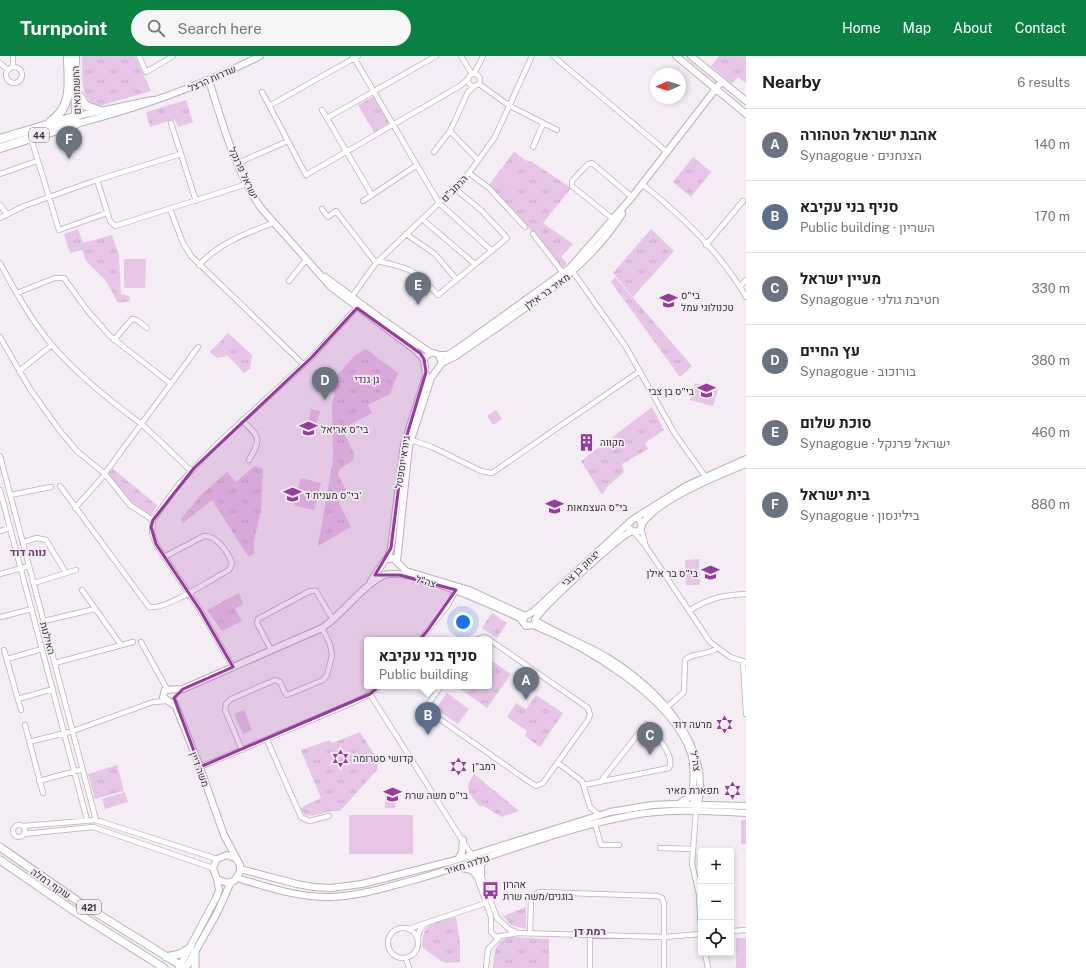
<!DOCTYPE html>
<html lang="en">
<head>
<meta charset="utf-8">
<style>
  body { margin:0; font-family:"Public Sans",Heebo,sans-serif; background:#f6f6f6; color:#202124 }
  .controls { position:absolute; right:12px; bottom:12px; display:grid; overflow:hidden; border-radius:4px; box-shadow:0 2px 6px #0003 }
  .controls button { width:36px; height:36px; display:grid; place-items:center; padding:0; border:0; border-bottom:1px solid #e0e0e0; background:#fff; color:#202124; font:20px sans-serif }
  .compass { position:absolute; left:650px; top:12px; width:36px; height:36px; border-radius:50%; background:#fff; box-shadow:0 2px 6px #0003; rotate:267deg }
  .you { position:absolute; left:463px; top:566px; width:14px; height:14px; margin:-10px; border:3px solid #fff; border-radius:50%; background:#1a73e8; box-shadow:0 0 0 6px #1a73e833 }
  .badge { display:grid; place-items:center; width:26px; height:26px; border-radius:50%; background:#0b8043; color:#fff; font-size:13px; font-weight:700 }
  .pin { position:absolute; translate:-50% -33px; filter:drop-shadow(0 1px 2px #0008) }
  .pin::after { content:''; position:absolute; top:21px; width:14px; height:12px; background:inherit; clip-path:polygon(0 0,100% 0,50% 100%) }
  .popup { position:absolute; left:364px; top:581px; width:128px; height:52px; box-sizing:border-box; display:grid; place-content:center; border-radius:4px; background:#fff; filter:drop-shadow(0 1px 3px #0005); font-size:13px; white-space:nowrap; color:#757577 }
  .popup b { font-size:15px; color:#202124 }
  .popup::after { content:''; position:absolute; left:50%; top:100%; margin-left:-8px; border:8px solid transparent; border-top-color:#fff }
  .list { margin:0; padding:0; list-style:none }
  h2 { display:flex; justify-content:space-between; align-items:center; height:52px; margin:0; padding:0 16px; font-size:17px }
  h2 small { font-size:13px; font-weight:400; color:#757577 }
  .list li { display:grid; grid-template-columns:26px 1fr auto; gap:12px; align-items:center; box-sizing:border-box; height:72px; padding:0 16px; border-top:1px solid #e0e0e0 }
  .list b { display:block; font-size:15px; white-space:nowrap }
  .list p { margin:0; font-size:13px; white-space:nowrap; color:#757577 }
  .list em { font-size:13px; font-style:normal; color:#757577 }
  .icon { flex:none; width:22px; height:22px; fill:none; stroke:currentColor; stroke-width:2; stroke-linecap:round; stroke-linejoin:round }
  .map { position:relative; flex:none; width:746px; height:912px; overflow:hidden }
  header { display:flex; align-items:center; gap:24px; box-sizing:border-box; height:56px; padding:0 20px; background:#0b8043; color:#fff }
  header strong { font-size:19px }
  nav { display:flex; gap:22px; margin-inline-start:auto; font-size:14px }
  .search { width:280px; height:36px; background:#f6f6f6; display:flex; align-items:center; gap:10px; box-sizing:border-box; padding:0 14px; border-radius:22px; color:#757577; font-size:15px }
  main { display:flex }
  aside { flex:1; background:#fff }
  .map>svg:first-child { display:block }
  .grass { fill:url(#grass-tufts) }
  .garden { fill:#e6c5e7 }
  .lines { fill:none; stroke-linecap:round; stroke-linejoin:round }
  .street-casing { stroke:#b9b2b9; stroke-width:6 }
  .secondary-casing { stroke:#b9b2b9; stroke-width:8 }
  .primary-casing { stroke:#b9b2b9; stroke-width:9 }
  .highway-casing { stroke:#b9b2b9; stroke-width:10 }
  .street { stroke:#fff; stroke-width:4.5 }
  .secondary { stroke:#fff; stroke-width:6 }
  .primary { stroke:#fff; stroke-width:7 }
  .highway { stroke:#fff; stroke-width:8 }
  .marked { fill:#9a39a0; fill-opacity:0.2; stroke:#9a39a0; stroke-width:3; stroke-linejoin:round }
  .labels { text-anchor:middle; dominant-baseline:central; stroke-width:3.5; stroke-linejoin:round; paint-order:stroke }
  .shield { fill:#f4edf4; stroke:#6e6a6e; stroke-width:1 }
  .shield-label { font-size:9px; font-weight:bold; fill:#343234 }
  .street-label { font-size:10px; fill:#343234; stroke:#f4edf4 }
  .poi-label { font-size:10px; fill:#343234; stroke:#f4edf4; text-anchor:start }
  .park-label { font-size:10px; fill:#5a245d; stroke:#f4edf4 }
  .neighbourhood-label { font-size:11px; font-weight:bold; fill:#6e3d71; stroke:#f4edf4 }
</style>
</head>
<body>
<header>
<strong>Turnpoint</strong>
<div class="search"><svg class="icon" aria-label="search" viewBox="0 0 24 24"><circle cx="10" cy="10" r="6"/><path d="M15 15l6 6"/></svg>Search here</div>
<nav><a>Home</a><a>Map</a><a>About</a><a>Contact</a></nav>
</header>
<main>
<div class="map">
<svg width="746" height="912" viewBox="0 0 746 912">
  <defs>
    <pattern id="grass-tufts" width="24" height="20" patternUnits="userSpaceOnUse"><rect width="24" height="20" fill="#e6c5e7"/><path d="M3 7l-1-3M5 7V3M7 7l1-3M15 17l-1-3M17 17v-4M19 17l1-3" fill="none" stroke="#c6aac7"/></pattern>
  </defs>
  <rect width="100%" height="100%" fill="#f4edf4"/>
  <!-- grass -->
  <path class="grass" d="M82,0H135L151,35L99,50C78,45 83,17 82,0Z
    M719,0H746V27L738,21L732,28L711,10Z
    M374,40L389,67L374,76L358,49Z
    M186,44L193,66L178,71L175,63L150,71L146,56Z
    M514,96L525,104L532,106L571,132L543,167L573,188L561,201L567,207L562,213L537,181L488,130Z
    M693,101L711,116L691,141L673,126Z
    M78,173L83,187L112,179L119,199L121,238L129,240L130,245L118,247L106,225L86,205L82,194L70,197L64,178Z
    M651,173L674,195L633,241L613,217Z
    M615,221L692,310L680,321L611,226Z
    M228,277L252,299L250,313L244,317L228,300L217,302L210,296Z
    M366,293L398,317L390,338L368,349L372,357L342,373L354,398L353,404L340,413L338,418L346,434L338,438L337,443L351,471L318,490L333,404L332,347L335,337L326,332L355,299Z
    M652,351L664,374L645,387L648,393L622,408L624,416L607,431L602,439L581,405Z
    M255,410L263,413L261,454L254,484V498L248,500L212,444L183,467L181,463L202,438L227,416L236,426Z
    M113,413L157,449L151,460L126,442L108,417Z
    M239,537L243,548L235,553L242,565L222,575L207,554Z
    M492,557L507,567L497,582L482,572Z
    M489,603L511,618L487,652L456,630H489Z
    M536,639L563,657L540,691L525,680L527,675L507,661L516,647L526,653Z
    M360,676L378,704L377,714L340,755C327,753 317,762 305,759L300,752L321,742L301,694L330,684L332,687Z
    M117,709L124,735L95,743L88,718Z
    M474,718L519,755L501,761L484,750H479C469,736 463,734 474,718Z
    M526,851V873L511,869L503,860Z
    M456,861L460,886V906L446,907L441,905L422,891C423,864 433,867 456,861Z
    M510,881L549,883V912H493C494,898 494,885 510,881Z"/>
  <!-- garden -->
  <path class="garden" d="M501,119H523L524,131L502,132Z
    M124,203H146L145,232H124Z
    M695,327L718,333L713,350L690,344Z
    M311,353L320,355L316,370L308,368Z
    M496,354L502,363L493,369L487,360Z
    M301,422L321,427L314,454L294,449Z
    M699,503L700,529H686L685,504Z
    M447,637L469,653L458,668L436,653Z
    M244,654L252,674L243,678L234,658Z
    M385,734H396L395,752H385Z
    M125,736L128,746L105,753L102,743Z
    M349,759H413V798H349Z
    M741,764H746V788H741Z
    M736,882H746V912H736Z"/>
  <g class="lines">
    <defs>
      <path id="street" d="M139,0L146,16L173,0
        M353,0L439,147L492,195
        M461,0L472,18
        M553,0L667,96
        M0,7L8,14
        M13,11V0
        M6 19a8 8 0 1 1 16 0a8 8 0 1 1-16 0Z
        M468 24a6 6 0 1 1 12 0a6 6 0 1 1-12 0Z
        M474,18L483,0
        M479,28L510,50L557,74
        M262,36L306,119L460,30L468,23
        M269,50L358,0
        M322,54L372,139
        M327,62L436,0
        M171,67L196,145
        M450,75L478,104
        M31,82L59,174L107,157
        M533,91L543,68
        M434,96L450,75L468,36L475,30
        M238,107L288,85
        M469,117L489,132L525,171
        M0,118L37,105
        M97,124L110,165L115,170L247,128
        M642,128C681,159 721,197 746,241
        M363,145L417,109
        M0,149L7,158
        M170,153L183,187L191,200L304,309
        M322,153L328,161L336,155L376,207
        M0,162L24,150L94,125L181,98
        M422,163L475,208
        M613,163L572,130V125L588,108L592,107L632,141
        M406,178L435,198L457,224
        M533,178L563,217
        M706,189L743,145
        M378,205C412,213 414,213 438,239L507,182L482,155L454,132
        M0,207C15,235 31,264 52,289C78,319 108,343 140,367C158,382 174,399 191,415
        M199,209C219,187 247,177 273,167
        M571,213L626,291L675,378L707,423
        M289,225L306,204
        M740,231L746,224
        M17,237L55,222H64L87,254L110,280L171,328
        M351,242L376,207L439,147L469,117L495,81L532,0
        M0,281L30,333L60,375L77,395L105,418L130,449L153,464
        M114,284L132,263L137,264L147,272
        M19,315L52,289
        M242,364C260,382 262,382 249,404
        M411,384L432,391L481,415L492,417L640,315
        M0,400L96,764
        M60,430L149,551C165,555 213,522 229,514L232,507C228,496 216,479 204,480L164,501
        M0,434L87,764
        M10,439L51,431
        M75,452L100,424L198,291
        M641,472L645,487
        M0,475L10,472
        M634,476L645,489L710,586L730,601L746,606
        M23,486L37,482L46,484L66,517
        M0,518L29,510
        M34,527L76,514
        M82,534L121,589
        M689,555C708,542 724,539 746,538
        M0,561L32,553
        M44,565L95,553
        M420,584L448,549L457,532
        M141,586L167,633
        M4,594L21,654
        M271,594L257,567L258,563L310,535H316L333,564
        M7,603L42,593
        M743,605L746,658
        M55,607L133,586
        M233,611L200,554L156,488L152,477L153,464L178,429L217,388L312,301L358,250
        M441,630L429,647V655L431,657L531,727L536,730L543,727L588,664L590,659L588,652L487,582L483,581L476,584
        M370,638L476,806L497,862L509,873L516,876
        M18,643L53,633
        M665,653L684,636L685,604C692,596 707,600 717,592
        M25,669L43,737
        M267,684L301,761L309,765L329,760
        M29,686L73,675L153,646L167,645
        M242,694L225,654L226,648L231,643L275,624L280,626L285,637L287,639L323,624L327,619L332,600L330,588L322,572
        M558,707L582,725L590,751L599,759
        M200,711L352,647L370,638L380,630
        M39,725L83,713
        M584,729L669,712C676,700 654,676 646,668L601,725
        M696,755L692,808L699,838L701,876
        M595,768L601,789H619
        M13 775a6 6 0 1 1 12 0a6 6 0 1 1-12 0Z
        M23,770L96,764L217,803
        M24,778L93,771L213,812
        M660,792L693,793
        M471,799L472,807L491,861V876L496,881L517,877L664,881L701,878
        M388 887a15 15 0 1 1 30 0a15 15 0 1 1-30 0Z
        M408,873L486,847
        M731,875L746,874
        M530,878L531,841L539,836L657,840L662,842L664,848V912
        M418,883L419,876L424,868
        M705,897L708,912
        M406,902L409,912
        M486,912L488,893L501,880
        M590,912V879"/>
      <path id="secondary" d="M676,0L746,58
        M691,0L746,45
        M209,25C223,68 235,115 261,152L331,231L414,293L424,303
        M77,60L152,44
        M76,68C142,51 199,31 260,0
        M325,221L380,262L431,297
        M439,299H447L453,296L570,212L632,141L721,26
        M442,307L456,300C515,258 583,220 622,158
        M642,468C657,444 719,419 746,408
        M629,472L634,476L639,475L642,470L640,465
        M387,503L391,492L404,389L426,320L424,303C428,297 433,295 439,299L442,307L431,322L409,390L397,505
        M371,525L385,504L393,502L406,515L469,534L525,560
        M535,564C541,552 619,480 632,475
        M536,565C559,579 585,588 608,602C656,632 714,690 697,752
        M523,566L525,560L533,556L632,464L686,430L746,403
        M533,569C586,590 672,641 691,697C697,715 690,737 695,752
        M174,646L198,706L224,779L240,809V816L234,825L227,827L217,823L213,812L217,803L227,799L235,802
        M174,649L163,641L165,634L183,633L322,572C343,558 361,531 382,520C405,508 496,551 520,562L526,570L533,569
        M680,747L688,742L694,734
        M458,803L462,796L463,784
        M462,812L472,814L477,820
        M240,813L297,828L314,831L331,832L362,828L456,804L610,756L652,749L674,748L746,750
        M481,819V809L485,803
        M237,822C267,831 299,842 331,841C360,840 387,831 414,824C486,804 555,774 628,760C666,752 707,755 746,757
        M179,912L217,840L219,834L217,823
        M186,912L217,857L231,826"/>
      <path id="primary" d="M0,791L79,846L185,912
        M0,804L74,855L164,912
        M195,895V912
        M166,901L180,898L188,893"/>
      <path id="highway" d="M75,0L76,65
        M78,38L86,50L98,54
        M51,65C74,50 68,24 68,0
        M0,83L77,60
        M0,92L76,68"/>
    </defs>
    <!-- street casing -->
    <use href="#street" class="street-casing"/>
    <!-- secondary casing -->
    <use href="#secondary" class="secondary-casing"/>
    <!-- primary casing -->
    <use href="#primary" class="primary-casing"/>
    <!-- highway casing -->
    <use href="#highway" class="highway-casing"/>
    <!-- street -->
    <use href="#street" class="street"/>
    <!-- secondary -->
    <use href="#secondary" class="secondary"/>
    <!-- primary -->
    <use href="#primary" class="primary"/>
    <!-- highway -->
    <use href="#highway" class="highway"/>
  </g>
  <!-- marked area -->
  <path class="marked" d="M357,252L420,297L424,303L426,316L404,389L391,492L375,519H400L456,534L428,574L384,626L370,638L200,711L174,642L183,633L233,611L200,554L156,488L151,471L153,464L194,412L312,301Z"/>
  <!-- icons -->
  <defs>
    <symbol id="school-bare" viewBox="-9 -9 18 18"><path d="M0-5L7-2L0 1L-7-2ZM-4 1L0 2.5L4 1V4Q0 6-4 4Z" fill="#9a39a0" stroke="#f4edf4" stroke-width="2.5" paint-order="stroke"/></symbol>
    <symbol id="building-bare" viewBox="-9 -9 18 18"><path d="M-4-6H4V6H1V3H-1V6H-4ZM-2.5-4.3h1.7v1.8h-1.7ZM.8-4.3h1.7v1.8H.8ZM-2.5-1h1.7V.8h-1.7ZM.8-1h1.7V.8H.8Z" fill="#9a39a0" stroke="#f4edf4" stroke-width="2.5" paint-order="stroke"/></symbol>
    <symbol id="synagogue-bare" viewBox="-9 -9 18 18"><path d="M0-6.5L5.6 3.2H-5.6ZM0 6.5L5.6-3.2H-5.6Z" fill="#9a39a0" stroke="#f4edf4" stroke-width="2.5" paint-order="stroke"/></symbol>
    <symbol id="bus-bare" viewBox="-9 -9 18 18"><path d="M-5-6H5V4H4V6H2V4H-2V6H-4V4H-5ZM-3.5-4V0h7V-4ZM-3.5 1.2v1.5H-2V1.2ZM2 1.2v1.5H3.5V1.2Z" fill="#9a39a0" stroke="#f4edf4" stroke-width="2.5" paint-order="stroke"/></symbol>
  </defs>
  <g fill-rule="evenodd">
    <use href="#school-bare" x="656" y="232" width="25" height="25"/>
    <use href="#school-bare" x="694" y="322" width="25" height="25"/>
    <use href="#school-bare" x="296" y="360" width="25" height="25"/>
    <use href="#building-bare" x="574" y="374" width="25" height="25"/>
    <use href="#school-bare" x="280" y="426" width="25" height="25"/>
    <use href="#school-bare" x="542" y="438" width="25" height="25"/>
    <use href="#school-bare" x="698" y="504" width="25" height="25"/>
    <use href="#synagogue-bare" x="712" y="656" width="25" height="25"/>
    <use href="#synagogue-bare" x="328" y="690" width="25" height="25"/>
    <use href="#synagogue-bare" x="446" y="698" width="25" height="25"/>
    <use href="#synagogue-bare" x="720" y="722" width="25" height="25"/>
    <use href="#school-bare" x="380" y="726" width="25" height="25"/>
    <use href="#bus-bare" x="478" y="822" width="25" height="25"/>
  </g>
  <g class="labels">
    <!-- shield labels -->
    <g class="shield">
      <rect x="29" y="72" width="20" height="14" rx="3"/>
      <rect x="77" y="844" width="24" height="14" rx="3"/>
    </g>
    <g class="shield-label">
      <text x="39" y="79">44</text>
      <text x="89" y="851">421</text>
    </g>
    <!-- street labels -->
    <g class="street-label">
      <text transform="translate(212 22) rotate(-24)">שדרות הרצל</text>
      <text transform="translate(76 34) rotate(-92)">החשמונאים</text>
      <text transform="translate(244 117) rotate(65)">ישראל פרנקל</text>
      <text transform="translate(454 132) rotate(-46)">הרמב"ם</text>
      <text transform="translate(547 235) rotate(-36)">מאיר בר אילן</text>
      <text transform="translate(402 406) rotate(-81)">גיורא יוספטל</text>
      <text transform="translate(580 512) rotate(-43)">יצחק בן צבי</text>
      <text transform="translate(426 525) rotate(16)">צה"ל</text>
      <text transform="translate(48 582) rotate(75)">האילנות</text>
      <text transform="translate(696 705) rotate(79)">צה"ל</text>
      <text transform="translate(200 713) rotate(69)">משה דיין</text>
      <text transform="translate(467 808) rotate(-17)">גולדה מאיר</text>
      <text transform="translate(51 827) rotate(34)">עוקף רמלה</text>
    </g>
    <!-- poi labels -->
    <g class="poi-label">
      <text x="681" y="239">בי"ס<tspan x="681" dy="12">טכנולוגי עמל</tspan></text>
      <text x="694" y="335" text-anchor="end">בי"ס בן צבי</text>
      <text x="321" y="373">בי"ס אריאל</text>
      <text x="600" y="386">מקווה</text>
      <text x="305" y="439">בי"ס מענית ד'</text>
      <text x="567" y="451">בי"ס העצמאות</text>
      <text x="698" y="517" text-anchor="end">בי"ס בר אילן</text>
      <text x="712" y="668" text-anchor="end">מרעה דוד</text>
      <text x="353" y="702">קדושי סטרומה</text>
      <text x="472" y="710">רמב"ן</text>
      <text x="719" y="734" text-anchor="end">תפארת מאיר</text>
      <text x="405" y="739">בי"ס משה שרת</text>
      <text x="503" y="828">אהרון<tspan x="503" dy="12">בוגנים/משה שרת</tspan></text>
    </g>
    <!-- park labels -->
    <g class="park-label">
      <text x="367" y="323">גן גנדי</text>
    </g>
    <!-- neighbourhood labels -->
    <g class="neighbourhood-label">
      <text x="28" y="496">נווה דוד</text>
      <text x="590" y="875">רמת דן</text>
    </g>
  </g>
</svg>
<div class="controls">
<button>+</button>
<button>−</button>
<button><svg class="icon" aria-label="locate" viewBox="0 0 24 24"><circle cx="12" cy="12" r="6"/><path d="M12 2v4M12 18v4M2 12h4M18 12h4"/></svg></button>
</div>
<svg class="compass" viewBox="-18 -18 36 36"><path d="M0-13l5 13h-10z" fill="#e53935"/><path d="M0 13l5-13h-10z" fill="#757577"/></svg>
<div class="you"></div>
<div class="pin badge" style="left:526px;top:644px;background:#6b7280">A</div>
<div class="pin badge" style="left:428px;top:679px;background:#5c6f8a">B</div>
<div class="popup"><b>סניף בני עקיבא</b>Public building</div>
<div class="pin badge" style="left:650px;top:699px;background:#6b7280">C</div>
<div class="pin badge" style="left:325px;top:344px;background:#6b7280">D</div>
<div class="pin badge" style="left:418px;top:249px;background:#6b7280">E</div>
<div class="pin badge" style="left:69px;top:103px;background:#6b7280">F</div>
</div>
<aside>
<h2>Nearby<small>6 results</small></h2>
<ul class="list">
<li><span class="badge" style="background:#6b7280">A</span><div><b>אהבת ישראל הטהורה</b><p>Synagogue · הצנחנים</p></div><em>140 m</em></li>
<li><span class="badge" style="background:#5c6f8a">B</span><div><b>סניף בני עקיבא</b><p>Public building · השריון</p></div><em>170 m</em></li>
<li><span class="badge" style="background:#6b7280">C</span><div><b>מעיין ישראל</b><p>Synagogue · חטיבת גולני</p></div><em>330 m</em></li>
<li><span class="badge" style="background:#6b7280">D</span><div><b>עץ החיים</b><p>Synagogue · בורוכוב</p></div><em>380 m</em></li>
<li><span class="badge" style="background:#6b7280">E</span><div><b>סוכת שלום</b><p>Synagogue · ישראל פרנקל</p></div><em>460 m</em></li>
<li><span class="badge" style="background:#6b7280">F</span><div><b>בית ישראל</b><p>Synagogue · בילינסון</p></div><em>880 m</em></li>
</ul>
</aside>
</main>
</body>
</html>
